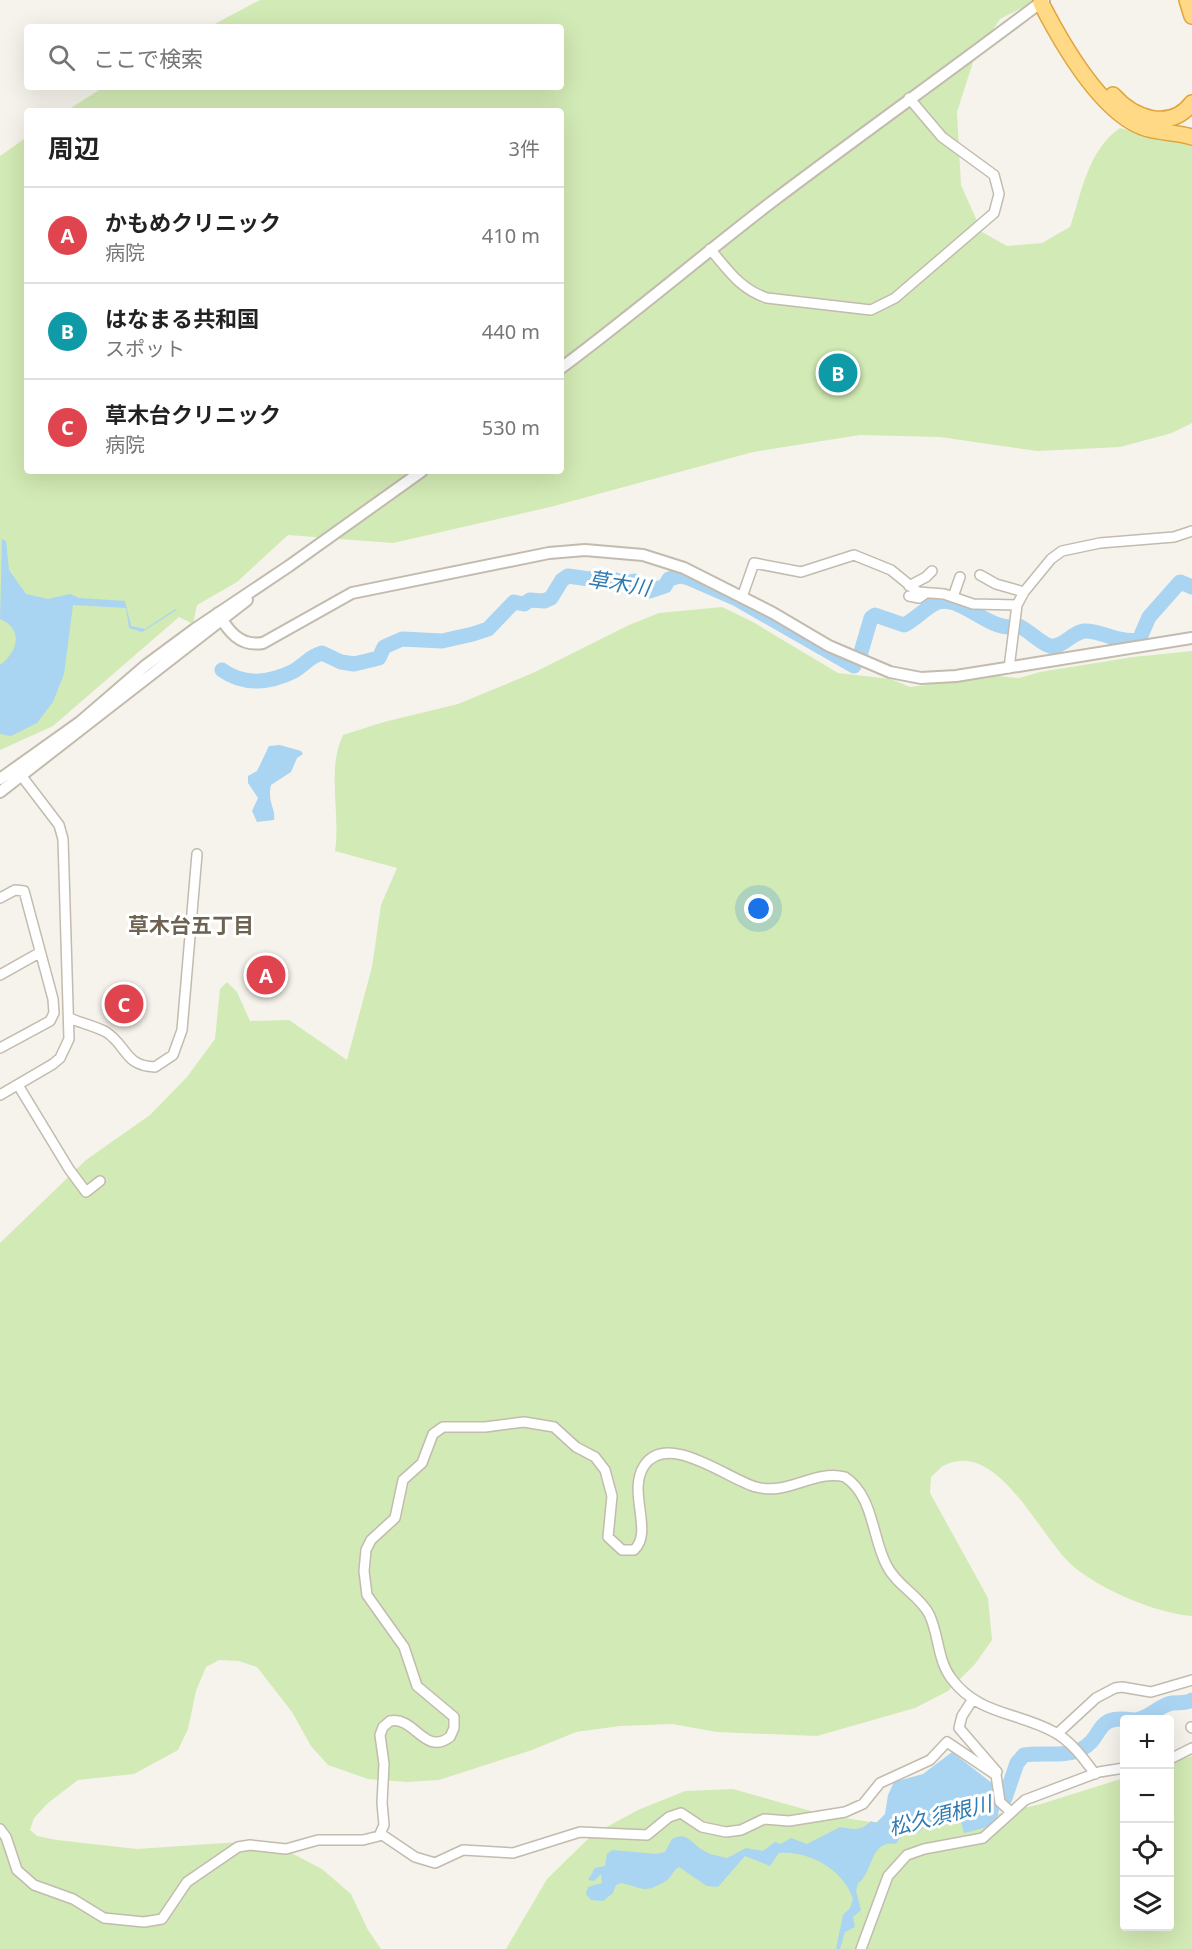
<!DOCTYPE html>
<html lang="ja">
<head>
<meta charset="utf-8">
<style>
  body { margin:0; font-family:"Noto Sans","Noto Sans JP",sans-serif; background:#f2f2f2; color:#222 }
  .controls { position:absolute; right:18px; bottom:18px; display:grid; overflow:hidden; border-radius:6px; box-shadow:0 6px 24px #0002 }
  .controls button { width:54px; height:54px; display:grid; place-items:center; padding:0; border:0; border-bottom:2px solid #e0e0e0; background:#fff; color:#222; font:30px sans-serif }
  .you { position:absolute; left:759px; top:909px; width:21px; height:21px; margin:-15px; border:4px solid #fff; border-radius:50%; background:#1a73e8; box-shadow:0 0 0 9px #1a73e833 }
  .badge { display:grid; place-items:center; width:39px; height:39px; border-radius:50%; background:#0b8043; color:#fff; font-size:20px; font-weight:700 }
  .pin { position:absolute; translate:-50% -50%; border:3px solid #fff; box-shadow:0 2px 6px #0006 }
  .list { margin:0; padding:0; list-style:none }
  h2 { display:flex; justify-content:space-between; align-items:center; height:78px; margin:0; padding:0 24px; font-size:26px }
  h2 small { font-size:20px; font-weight:400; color:#767676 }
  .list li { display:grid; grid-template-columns:39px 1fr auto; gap:18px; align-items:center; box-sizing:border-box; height:96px; padding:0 24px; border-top:2px solid #e0e0e0 }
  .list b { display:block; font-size:22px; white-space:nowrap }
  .list p { margin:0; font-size:20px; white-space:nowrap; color:#767676 }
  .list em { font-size:20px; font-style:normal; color:#767676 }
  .icon { flex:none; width:33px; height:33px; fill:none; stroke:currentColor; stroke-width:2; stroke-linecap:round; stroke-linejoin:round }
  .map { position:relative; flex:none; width:1192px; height:1949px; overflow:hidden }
  .search { position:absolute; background:#fff; box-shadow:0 6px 24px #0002; left:24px; top:24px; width:540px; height:66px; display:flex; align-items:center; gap:15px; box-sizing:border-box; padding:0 21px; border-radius:6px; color:#767676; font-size:22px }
  .panel { position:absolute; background:#fff; box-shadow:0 6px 24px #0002; left:24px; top:108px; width:540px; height:366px; border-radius:6px }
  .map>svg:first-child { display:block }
  .green { fill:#d2eab5 }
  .water { fill:#a9d4f2 }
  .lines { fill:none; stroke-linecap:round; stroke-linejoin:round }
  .river { stroke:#a9d4f2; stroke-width:15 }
  .minor-casing { stroke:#c2bbae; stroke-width:12 }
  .tertiary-casing { stroke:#c2bbae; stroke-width:14 }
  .trunk-casing { stroke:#e0a43c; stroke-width:18 }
  .minor { stroke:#fff; stroke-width:9 }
  .tertiary { stroke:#fff; stroke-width:10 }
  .trunk { stroke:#ffd985; stroke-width:15 }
  .labels { text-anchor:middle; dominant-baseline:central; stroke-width:6; stroke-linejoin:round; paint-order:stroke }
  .water-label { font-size:21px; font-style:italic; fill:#2e7ab2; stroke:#fff }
  .neighbourhood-label { font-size:21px; font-weight:bold; fill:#6e6250; stroke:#fff }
</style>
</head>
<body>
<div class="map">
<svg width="1192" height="1949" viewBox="0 0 1192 1949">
  <rect width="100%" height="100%" fill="#f6f3ec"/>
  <!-- green -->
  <path class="green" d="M260,0H1037L1000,19L974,59L957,112L961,185L982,232L1007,246L1042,243L1070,227C1082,191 1088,150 1120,128L1181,144L1192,127V423L1172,433L1120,447L1037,451L940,437L860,435L753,452L550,507L393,543L288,535L237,582L197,605L193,624L179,617L53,726L0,750V156L27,137V471H561V111H66L104,87H561V27H209Z
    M722,607L753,622L838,673L891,679L910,687L997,676L1019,678L1040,672L1133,657L1192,651V1616C1155,1613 1102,1590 1074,1567C1041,1540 999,1439 945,1465C940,1467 935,1474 931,1477L930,1493L988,1598L992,1640L975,1664L948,1691L915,1708L817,1736L717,1732L672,1724L620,1726L576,1732L532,1750L439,1780L407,1782L368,1779L328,1765L311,1746L292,1712L257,1667L239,1661L219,1660L206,1667L196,1691L188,1729L178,1750L134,1774L78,1780L48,1803L34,1818L30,1830L37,1836L57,1840L137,1849L239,1842L282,1848L322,1869L351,1894L368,1930L381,1949H0V1243L86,1160L150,1115L187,1077L215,1039L220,989L227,982L237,992L250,1021L289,1020L347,1060L372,967L381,905L397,868L335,851C341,815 326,770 343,735L384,722L458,704L535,672L629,625L659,613Z
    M1192,1756V1949H506L547,1879L592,1835L638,1810L685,1791L733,1789L825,1815L871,1822H964L1041,1804L1124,1778V1926H1170V1763Z"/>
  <!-- water -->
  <path class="water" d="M2,539L6,541L9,570L26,594L48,599L70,594L79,598L125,601L131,626L145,629L174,610L178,609L142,632L129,628L126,608L73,605L64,674L53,702L37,723L11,736L0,734V665C18,652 24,629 0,619Z
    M280,745L301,751L303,754L297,758L291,772L271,785C267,803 276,808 274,820L257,822L252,811L258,798L248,783V776L257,771L269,746Z
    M952,1752L997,1787L999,1811L995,1825L964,1833L960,1818C943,1812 930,1821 918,1833L902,1834L896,1844C869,1839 873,1875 858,1883L856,1891L861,1910L853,1917L855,1927L845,1932L840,1949H836L843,1915L850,1908L853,1899C844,1870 809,1850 779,1853L770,1866L745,1856L718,1887L707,1886L679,1867C673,1870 672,1877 666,1881C642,1895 643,1887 621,1883L616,1885L613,1893L603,1901L591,1900L586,1894L588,1887L602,1883L601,1874L594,1881L588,1880L595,1868L605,1866L607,1854L612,1850L656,1854L665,1852L672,1839C688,1830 692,1845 704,1851C710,1855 720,1856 727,1858L746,1848L763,1851L775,1842L781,1844L791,1838L807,1844L840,1827C854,1829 860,1832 871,1821L876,1823L885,1814L888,1795L894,1782L923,1774Z"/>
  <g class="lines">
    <!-- river -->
    <path class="river" d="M1019,626C1028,630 1043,645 1050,646C1063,648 1071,633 1084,631C1102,630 1115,643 1139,640L1149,617L1180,582L1192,587
      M861,652L871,618L875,615L904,625C916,619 925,608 936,603C958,593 985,628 1011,627
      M222,670C244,686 270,683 294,671C304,665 310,656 322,653L341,662L354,664L379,658L384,647L402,639L442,641L473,634L488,629L514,602L524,604L530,600L544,601L551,598L562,580L568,576L589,579L606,577L625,583L634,581L650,591L665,586L669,579L680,576L689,578L735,598L854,666
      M1136,1720C1150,1718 1159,1705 1172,1703C1180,1702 1185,1704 1192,1700
      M987,1806L1005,1798L1017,1763L1024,1755C1042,1752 1064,1757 1080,1750C1106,1737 1092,1714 1133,1720"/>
    <defs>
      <path id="minor" d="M710,249C728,270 740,289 767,298L871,310L895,298L994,213L999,194L994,175L942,137L909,98
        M980,575L996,584L1024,592
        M909,586L926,577L932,571
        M909,596L919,598L926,593
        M742,597L754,563L801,572L854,555L891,570L918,592L944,594L973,604L1017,605
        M953,597L960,577
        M1009,668L1017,605L1024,592L1051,559L1062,551L1100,543L1174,537L1192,531
        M0,898L15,890L24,891L53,999L54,1013L50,1021L0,1048
        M0,975L39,953
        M69,1018C81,1023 95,1026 106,1032C127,1045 124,1066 155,1067L173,1055L182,1030L197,854
        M18,1085L69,1169L86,1192L100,1181
        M0,1095L53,1064L60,1058L69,1039L63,839L59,825L17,770
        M973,1699L962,1716L959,1728L997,1772
        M1191,1727L1192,1728
        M1057,1734L1096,1698L1115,1688L1122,1687L1151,1692L1192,1680
        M1170,1759L1192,1748
        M0,1829L6,1837L17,1870L34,1885L73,1899L104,1918L144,1922L162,1919L187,1882L238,1847L250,1845L286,1849L318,1840H363L379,1836L384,1825L382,1803L384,1764L380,1735L383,1727L390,1721C415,1716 424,1756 450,1737L454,1728V1717L417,1686L404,1647L367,1595L364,1571L366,1550L371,1540L395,1518L403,1480L422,1463L433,1434L443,1427H485L524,1422L554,1427L576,1447L595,1457L605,1470L612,1496L608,1537L622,1550H634C654,1532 627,1492 644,1466C667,1430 729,1480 756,1487C789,1496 814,1469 845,1477C874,1496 872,1539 887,1566C897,1586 919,1595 929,1614C939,1634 937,1659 951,1678C978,1715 1018,1712 1054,1732C1071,1741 1084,1759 1095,1774
        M381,1834L415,1857L435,1863L463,1850L513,1853L580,1832L647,1835L669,1817L681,1813L702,1827L726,1832L741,1830L764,1819L789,1821L845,1812L863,1804L880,1783L930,1760L947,1742L996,1775L1000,1802L1011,1812
        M861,1949L888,1876L907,1855L924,1849L983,1838L1025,1800L1099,1772L1124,1768"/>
      <path id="tertiary" d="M561,368C632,315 699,258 769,204C860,135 953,69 1044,0
        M218,613C228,631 240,647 263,643L352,593L549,553L585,550L643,555L684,568L773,613L829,646L890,672L921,678L956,676L1192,638
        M0,779L80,722L145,666L195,629L289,566L422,471
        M0,792L247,600"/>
      <path id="trunk" d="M1187,0L1192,16
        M1041,3C1061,42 1099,110 1142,127C1157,133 1176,132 1192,137
        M1113,95C1133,118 1170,132 1192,103"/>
    </defs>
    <!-- minor casing -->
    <use href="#minor" class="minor-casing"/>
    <!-- tertiary casing -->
    <use href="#tertiary" class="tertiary-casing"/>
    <!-- trunk casing -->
    <use href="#trunk" class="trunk-casing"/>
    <!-- minor -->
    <use href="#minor" class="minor"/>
    <!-- tertiary -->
    <use href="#tertiary" class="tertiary"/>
    <!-- trunk -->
    <use href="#trunk" class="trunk"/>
  </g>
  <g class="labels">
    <!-- water labels -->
    <g class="water-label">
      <text transform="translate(619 583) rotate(9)">草木川</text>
      <text transform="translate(940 1815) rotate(-14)">松久須根川</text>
    </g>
    <!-- neighbourhood labels -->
    <g class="neighbourhood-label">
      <text x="191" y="925">草木台五丁目</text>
    </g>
  </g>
</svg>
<div class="controls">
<button>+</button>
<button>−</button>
<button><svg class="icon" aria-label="locate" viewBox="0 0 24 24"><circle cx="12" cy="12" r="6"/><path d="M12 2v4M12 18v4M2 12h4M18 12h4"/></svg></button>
<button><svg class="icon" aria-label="layers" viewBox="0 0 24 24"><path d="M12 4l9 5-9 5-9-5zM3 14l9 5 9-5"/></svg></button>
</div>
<div class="you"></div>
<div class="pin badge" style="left:266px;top:975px;background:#e0444e">A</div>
<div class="pin badge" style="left:838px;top:373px;background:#0f9aa8">B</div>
<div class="pin badge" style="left:124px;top:1004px;background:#e0444e">C</div>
<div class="search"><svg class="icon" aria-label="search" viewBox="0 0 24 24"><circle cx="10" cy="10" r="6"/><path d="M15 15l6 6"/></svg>ここで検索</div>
<section class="panel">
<h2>周辺<small>3件</small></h2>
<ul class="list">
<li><span class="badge" style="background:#e0444e">A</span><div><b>かもめクリニック</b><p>病院</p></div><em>410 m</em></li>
<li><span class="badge" style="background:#0f9aa8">B</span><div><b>はなまる共和国</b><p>スポット</p></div><em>440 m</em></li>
<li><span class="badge" style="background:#e0444e">C</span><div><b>草木台クリニック</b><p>病院</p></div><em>530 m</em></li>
</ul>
</section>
</div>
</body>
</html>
